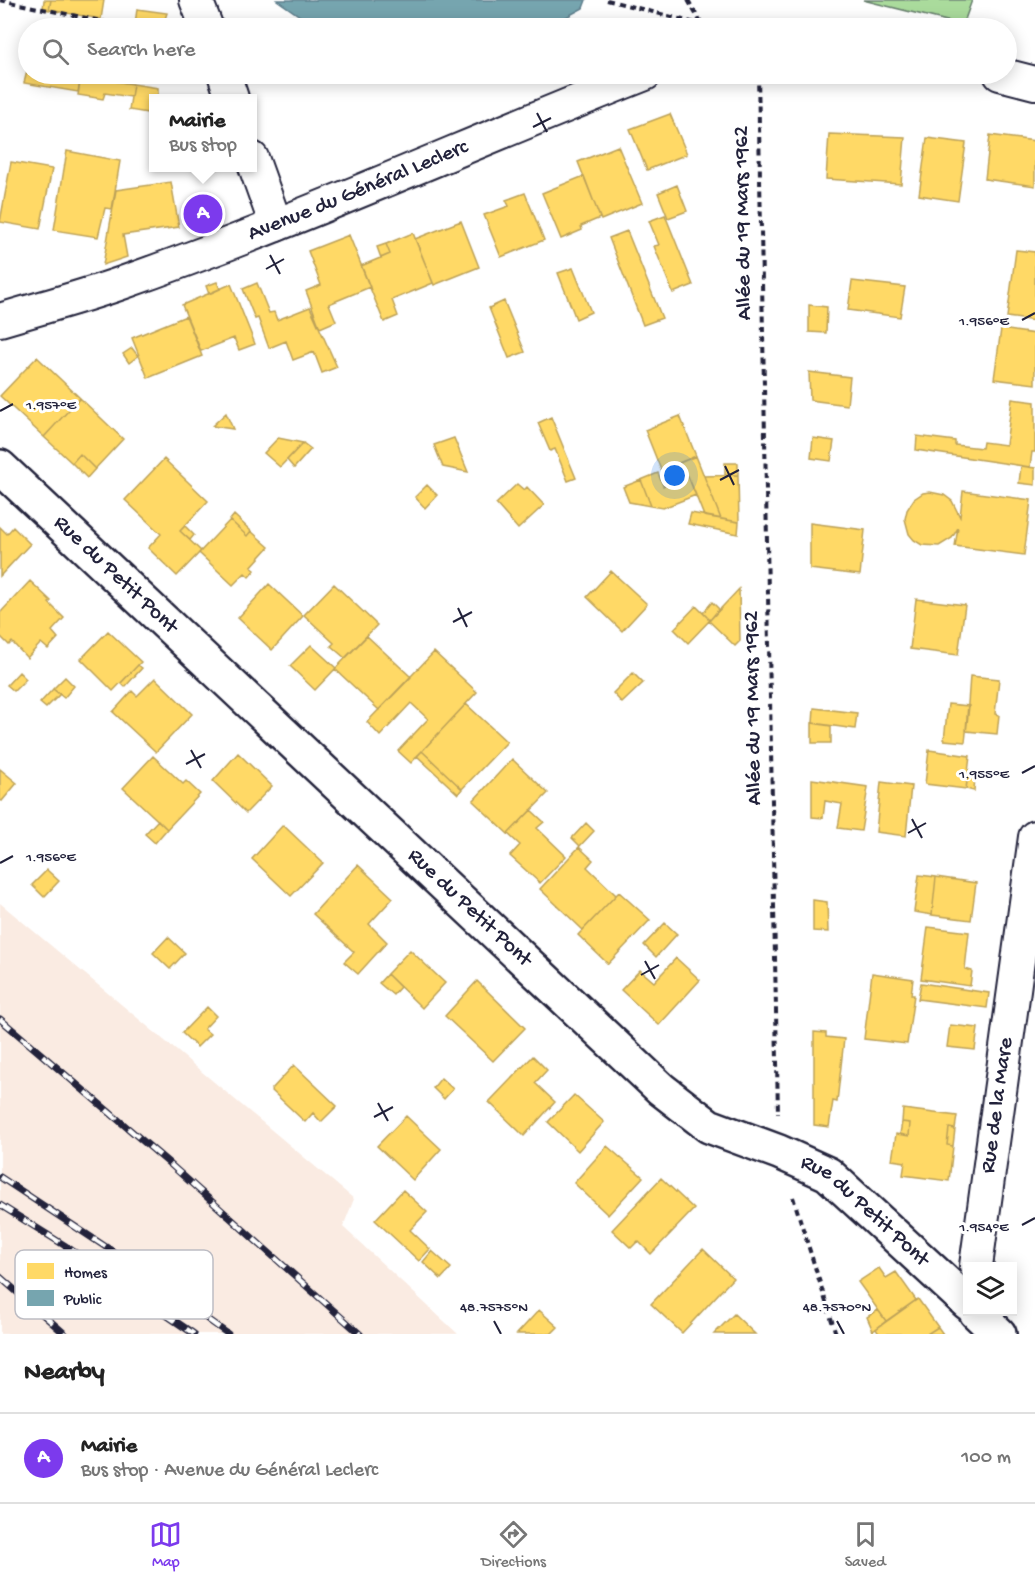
<!DOCTYPE html>
<html lang="en">
<head>
<meta charset="utf-8">
<style>
  body { margin:0; font-family:"Gochi Hand",sans-serif; background:#f2f2f2; color:#222 }
  .controls { position:absolute; right:18px; bottom:18px; display:grid; overflow:hidden; border-radius:0px; box-shadow:0 3px 15px #0003 }
  .controls button { width:54px; height:54px; display:grid; place-items:center; padding:0; border:0; border-bottom:2px solid #e0e0e0; background:#fff; color:#222; font:30px sans-serif }
  .you { position:absolute; left:675px; top:476px; width:21px; height:21px; margin:-15px; border:4px solid #fff; border-radius:50%; background:#1a73e8; box-shadow:0 0 0 9px #1a73e833 }
  .badge { display:grid; place-items:center; width:39px; height:39px; border-radius:50%; background:#7c3aed; color:#fff; font-size:20px; font-weight:700 }
  .pin { position:absolute; translate:-50% -50%; border:3px solid #fff; box-shadow:0 2px 6px #0006 }
  .popup { position:absolute; left:149px; top:94px; width:108px; height:78px; box-sizing:border-box; display:grid; place-content:center; border-radius:0px; background:#fff; filter:drop-shadow(0 2px 4px #0005); font-size:20px; white-space:nowrap; color:#767676 }
  .popup b { font-size:22px; color:#222 }
  .popup::after { content:''; position:absolute; left:50%; top:100%; margin-left:-12px; border:12px solid transparent; border-top-color:#fff }
  .list { margin:0; padding:0; list-style:none }
  h2 { display:flex; justify-content:space-between; align-items:center; height:78px; margin:0; padding:0 24px; font-size:26px }
  h2 small { font-size:20px; font-weight:400; color:#767676 }
  .list li { display:grid; grid-template-columns:39px 1fr auto; gap:18px; align-items:center; box-sizing:border-box; height:90px; padding:0 24px; border-top:2px solid #e0e0e0 }
  .list b { display:block; font-size:22px; white-space:nowrap }
  .list p { margin:0; font-size:20px; white-space:nowrap; color:#767676 }
  .list em { font-size:20px; font-style:normal; color:#767676 }
  .icon { flex:none; width:33px; height:33px; fill:none; stroke:currentColor; stroke-width:2; stroke-linecap:round; stroke-linejoin:round }
  .map { position:relative; flex:none; width:1035px; height:1334px; overflow:hidden }
  .search { position:absolute; background:#fff; box-shadow:0 3px 15px #0003; left:18px; right:18px; top:18px; height:66px; display:flex; align-items:center; gap:15px; box-sizing:border-box; padding:0 21px; border-radius:33px; color:#767676; font-size:22px }
  .sheet { height:168px; background:#fff }
  nav { display:flex; justify-content:space-around; align-items:center; box-sizing:border-box; height:84px; border-top:2px solid #e0e0e0; background:#fff; font-size:16px; color:#767676 }
  nav a { display:grid; justify-items:center; gap:3px }
  nav .on { color:#7c3aed }
  .map>svg:first-child { display:block }
  .built { fill:#faebe2 }
  .green { fill:#aadb9c; stroke:#667e6c; stroke-width:1.5 }
  .homes { fill:#ffd966; stroke:#bda259; stroke-width:1.5 }
  .public { fill:#76a5af; stroke:#5d7e8c; stroke-width:1.5 }
  .lines { fill:none; stroke-linecap:round; stroke-linejoin:round }
  .minor-casing { stroke:#22223b; stroke-width:36 }
  .tertiary-casing { stroke:#22223b; stroke-width:38 }
  .path { stroke:#22223b; stroke-width:4; stroke-dasharray:6 4.5; stroke-linecap:butt }
  .minor { stroke:#fff; stroke-width:32 }
  .tertiary { stroke:#fff; stroke-width:33 }
  .rail-casing { stroke:#22223b; stroke-width:7 }
  .rail { stroke:#fff; stroke-width:4.5; stroke-dasharray:14; stroke-linecap:butt }
  .ticks { fill:none; stroke:#22223b; stroke-width:2 }
  .labels { text-anchor:middle; dominant-baseline:central; stroke-width:6; stroke-linejoin:round; paint-order:stroke }
  .street-label { font-size:22px; fill:#22223b; stroke:#fff }
  .key { fill:#fff; stroke:#bdbdc4; stroke-width:1.5 }
  .key-label { font-size:16px; fill:#22223b }
  .ticks-label { font-size:15px; text-anchor:middle; fill:#22223b; stroke:#fff; stroke-width:6; stroke-linejoin:round; paint-order:stroke }
</style>
</head>
<body>
<div class="map">
<svg width="1035" height="1334" viewBox="0 0 1035 1334">
  <rect width="100%" height="100%" fill="#fff"/>
  <filter id="ink" filterUnits="userSpaceOnUse"><feTurbulence type="fractalNoise" baseFrequency=".0167" numOctaves="2"/><feDisplacementMap in="SourceGraphic" scale="12" xChannelSelector="R" yChannelSelector="G"/><feConvolveMatrix kernelMatrix="1 2 1 2 8 2 1 2 1" color-interpolation-filters="sRGB"/></filter>
  <g filter="url(#ink)">
    <!-- built -->
    <path class="built" d="M0,903L354,1199L343,1227L458,1334H0Z"/>
    <!-- green -->
    <path class="green" d="M863,0H972L963,25Z"/>
    <!-- homes -->
    <path class="homes" d="M44,0H51L49,10L43,9Z
      M51,0H104L101,19L49,10Z
      M137,9L167,13L162,28L135,24Z
      M28,67V74H66L81,76L78,92L24,83Z
      M81,76L133,84L131,97L105,93L103,99L78,95Z
      M133,84L158,88V98H154V114L129,110Z
      M670,114L687,154L647,170L630,129Z
      M829,134L905,137L901,184L826,179Z
      M990,135L1035,141V186L985,179Z
      M927,138L966,143L958,201L919,195Z
      M618,146L642,203L601,220L578,162Z
      M67,151L120,161L112,209L105,208L98,237L54,230Z
      M11,162L52,169L40,229L0,222Z
      M584,176L600,218L581,226L582,230L561,239L542,193Z
      M171,182L179,227L123,235L127,257L103,265L116,190Z
      M677,185L687,211L668,218L658,193Z
      M525,193L544,240L501,257L484,215L509,206L506,200Z
      M665,215L693,285L673,293L654,246L659,245L649,221Z
      M461,221L479,267L434,285L415,239Z
      M627,231L662,318L643,325L609,238Z
      M413,233L433,283L392,300L398,316L384,322L361,266L390,254L386,244Z
      M349,235L370,287L329,304L336,321L320,328L306,291L321,285L308,251Z
      M386,244L390,254L381,258L377,247Z
      M1016,250L1035,252V321L1007,317Z
      M573,268L591,312L576,319L558,273Z
      M852,281L905,287L900,317L848,310Z
      M217,282L220,289L209,294L206,286Z
      M257,283L269,313L274,312L277,320L310,307L337,367L322,373L314,352L293,360L286,341L269,348L258,318L255,319L243,289Z
      M231,284L255,344L239,350L234,338L201,351L182,305Z
      M504,301L525,352L509,358L489,308Z
      M809,305L827,307L826,333L809,332Z
      M186,316L202,356L148,378L132,338Z
      M1001,329L1035,334V384L994,379Z
      M132,348L138,356L129,363L123,354Z
      M37,357L80,398L44,437L0,396Z
      M809,372L850,377L847,405L810,400Z
      M80,398L123,439L95,469L80,454L72,463L44,437Z
      M1012,399L1035,402V452H1032L1030,467L916,450L917,436L955,441V445L982,448L983,442L1006,445Z
      M226,413L233,429L212,426Z
      M680,416L696,456L661,470L645,430Z
      M551,417L576,478L568,481L555,449L550,451L538,423Z
      M278,438L303,443L280,467L264,453Z
      M454,438L468,472L443,467L434,445Z
      M813,438L834,441L831,461L811,458Z
      M303,443L311,449L294,468L287,460Z
      M80,454L95,469L87,478L72,463Z
      M696,456L704,476L721,519L704,516L688,476L683,478L677,464Z
      M164,459L208,501L180,531L201,551L177,576L148,548L161,534L125,500Z
      M725,463H738V475H725Z
      M1021,466L1035,468V485L1019,483Z
      M658,473L663,486L688,476L696,495L663,508L651,506L641,480Z
      M738,475L739,522L721,519L704,476Z
      M641,480L651,506L629,502L623,487Z
      M517,484L524,490L527,487L544,505L518,529L496,504Z
      M427,485L437,495L425,508L415,497Z
      M963,491L1031,500L1024,555L955,546L958,528L952,538L939,546L922,545L914,540L909,534L905,519L907,510L914,499L923,493L930,492L944,495L952,501L960,517Z
      M691,513L739,522L738,534L688,524Z
      M234,515L251,531L247,536L230,520Z
      M230,520L247,536L251,531L269,547L251,567L255,570L249,577L245,573L233,585L199,553Z
      M810,523L865,530L860,575L810,569Z
      M185,526L194,535L190,540L180,531Z
      M0,527L7,534L13,527L30,544L0,576Z
      M611,571L647,604L622,631L587,597Z
      M30,581L51,601L49,603L64,618L52,631L58,638L48,649L41,643L27,658L12,642L9,645L0,636V613Z
      M269,584L303,616L272,650L238,618Z
      M334,584L377,625L345,658L331,646L334,643L304,615Z
      M739,589L740,641L735,646L709,621Z
      M916,599L965,605L958,655L910,649Z
      M712,602L719,609L710,620L703,613Z
      M696,606L710,620L688,643L674,629Z
      M108,631L141,662L113,691L81,659Z
      M367,636L411,677L379,710L335,669Z
      M311,645L336,668L315,690L290,666Z
      M434,652L477,692L411,763L398,751L428,719L411,703L380,736L367,722Z
      M138,665L142,668L125,687L121,683Z
      M19,672L26,679L14,691L7,685Z
      M633,673L643,683L622,703L613,693Z
      M970,676L999,679L995,714L999,715L997,734L966,731Z
      M65,677L74,686L64,698L53,689Z
      M155,678L192,714L156,752L113,712L132,691L137,696Z
      M53,689L60,694L46,708L40,703Z
      M466,704L507,742L462,789L422,751Z
      M948,704L969,706L965,742L944,740Z
      M814,708L857,713L855,729L813,723Z
      M812,723L831,726V743H812Z
      M929,750L970,756L966,789L925,784Z
      M422,751L462,789L458,794L417,756Z
      M238,753L272,786L246,813L213,781Z
      M153,756L183,784L186,781L200,794L167,829L123,788Z
      M512,759L548,793L508,834L473,801Z
      M0,769L17,783L2,801L0,800Z
      M968,775L975,776L974,791L966,789Z
      M812,779L868,787L861,831L838,828L842,804L825,801L823,818L812,817Z
      M881,782L911,786L906,836L876,832Z
      M531,810L544,822L537,828L566,856L540,883L510,856L520,845L508,834Z
      M158,820L167,829L155,843L145,834Z
      M586,823L594,831L580,846L572,838Z
      M283,825L323,863L291,896L252,859Z
      M579,847L593,860L587,867L616,895L583,930L540,889Z
      M358,865L393,898L369,924L387,942L358,974L344,962L354,952L313,914Z
      M47,870L59,881L44,897L32,885Z
      M919,875L936,877L932,915L914,912Z
      M936,877L976,883L971,920L932,915Z
      M619,892L650,920L608,964L578,935Z
      M813,900L827,902L828,932L813,931Z
      M665,923L677,934L656,957L644,945Z
      M928,927L969,932L965,969L972,971L970,986L921,979Z
      M168,937L185,953L170,969L153,953Z
      M410,950L445,983L422,1008L387,974Z
      M676,958L700,980L659,1025L621,990L640,970L654,982Z
      M872,973L913,979L911,995H914L907,1044L864,1039Z
      M387,974L400,987L393,995L379,983Z
      M477,981L525,1028L493,1061L445,1016Z
      M921,983L989,993L987,1008L918,999Z
      M207,1007L216,1016L204,1029L210,1034L197,1047L182,1033Z
      M950,1025L978,1028L975,1050L947,1047Z
      M814,1032L826,1033V1037L844,1039L837,1102L833,1101L829,1127L814,1125Z
      M533,1056L547,1070L535,1083L555,1102L524,1136L489,1102Z
      M294,1065L337,1106L321,1122L313,1113L305,1122L271,1090Z
      M441,1078L453,1089L444,1099L433,1088Z
      M574,1095L604,1122L578,1151L548,1122Z
      M903,1109L957,1116L955,1129L949,1128L947,1145L953,1146L949,1181L903,1175L905,1162L892,1160L896,1134L909,1136L910,1123L902,1122Z
      M406,1116L441,1149L413,1180L377,1146Z
      M902,1122L910,1123L909,1136L900,1134Z
      M949,1128L955,1129L953,1146L947,1145Z
      M607,1146L643,1177L608,1215L574,1183Z
      M661,1178L694,1209L651,1254L638,1241L631,1248L612,1230Z
      M403,1190L427,1212L410,1230L430,1249L419,1261L375,1220Z
      M703,1249L733,1278L682,1333L651,1304Z
      M432,1251L451,1268L441,1279L423,1262Z
      M879,1268L886,1278L896,1272L916,1300L886,1321L858,1282Z
      M918,1299L938,1327L927,1334H879L876,1329Z
      M539,1310L558,1327L551,1334H517Z
      M878,1310L886,1321L873,1331L867,1317Z
      M734,1314L755,1334H714Z
      M938,1327L943,1334H927Z"/>
    <!-- public -->
    <path class="public" d="M277,0H586L583,8L546,28H317Z
      M418,74H446L431,82L429,79L423,82Z"/>
    <g class="lines">
      <defs>
        <g id="minor">
          <path d="M196,0L207,28"/>
          <path d="M224,74L232,98"/>
          <path d="M1000,74L1035,83"/>
          <path d="M252,158L276,225"/>
          <path id="s1" d="M0,320C40,308 82,297 122,283C299,221 470,143 645,74"/>
          <path id="s2" d="M976,1266L1035,837"/>
        </g>
        <g id="tertiary">
          <path id="s3" d="M0,467L661,1089L709,1126L779,1152L828,1174L968,1303"/>
          <path d="M976,1312L999,1334"/>
        </g>
      </defs>
      <!-- minor casing -->
      <use href="#minor" class="minor-casing"/>
      <!-- tertiary casing -->
      <use href="#tertiary" class="tertiary-casing"/>
      <!-- path -->
      <path class="path" d="M0,0L134,28
        M607,0L714,28
        M688,0L702,25
        M758,74L778,1114
        M793,1197L836,1334"/>
      <!-- minor -->
      <use href="#minor" class="minor"/>
      <!-- tertiary -->
      <use href="#tertiary" class="tertiary"/>
      <defs>
        <path id="rail" d="M0,1019L170,1164L360,1334
          M0,1177L118,1255L228,1334
          M0,1205L64,1245L194,1334
          M0,1277L65,1334"/>
      </defs>
      <!-- rail casing -->
      <use href="#rail" class="rail-casing"/>
      <!-- rail -->
      <use href="#rail" class="rail"/>
    </g>
  </g>
  <!-- ticks -->
  <path class="ticks" d="M537,113L547,132M533,127L551,118M270,255L280,274M266,269L284,259M1022,320L1035,313M0,411L13,404M725,466L734,485M720,480L739,470M458,608L467,627M453,622L472,612M191,750L201,768M186,764L205,754M1022,773L1035,766M912,819L922,838M908,833L926,823M0,863L13,856M645,961L655,979M641,975L659,965M378,1103L388,1121M374,1117L393,1107M1022,1225L1035,1218M494,1321L501,1334M837,1321L844,1334"/>
  <g class="labels">
    <!-- street labels -->
    <g class="street-label">
      <text stroke="none"><textPath href="#s1" startOffset="381">Avenue du Général Leclerc</textPath></text>
      <text transform="translate(744 223) rotate(-91)">Allée du 19 Mars 1962</text>
      <text stroke="none"><textPath href="#s3" startOffset="158">Rue du Petit Pont</textPath></text>
      <text transform="translate(754 708) rotate(-91)">Allée du 19 Mars 1962</text>
      <text stroke="none"><textPath href="#s3" startOffset="644">Rue du Petit Pont</textPath></text>
      <text stroke="none"><textPath href="#s2" startOffset="162">Rue de la Mare</textPath></text>
      <text stroke="none"><textPath href="#s3" startOffset="1148">Rue du Petit Pont</textPath></text>
    </g>
  </g>
  <!-- legend -->
  <rect x="15" y="1250" width="198" height="69" rx="9" class="key"/>
  <rect x="27" y="1263" width="27" height="16" fill="#ffd966"/>
  <rect x="27" y="1290" width="27" height="16" fill="#76a5af"/>
  <g class="key-label">
    <text x="64" y="1277">Homes</text>
    <text x="64" y="1304">Public</text>
  </g>
  <g class="ticks-label">
    <text x="984" y="325">1.956°E</text>
    <text x="51" y="409">1.957°E</text>
    <text x="984" y="778">1.955°E</text>
    <text x="51" y="861">1.956°E</text>
    <text x="984" y="1231">1.954°E</text>
    <text x="494" y="1311">48.7575°N</text>
    <text x="837" y="1311">48.7570°N</text>
  </g>
</svg>
<div class="controls">
<button><svg class="icon" aria-label="layers" viewBox="0 0 24 24"><path d="M12 4l9 5-9 5-9-5zM3 14l9 5 9-5"/></svg></button>
</div>
<div class="you"></div>
<div class="pin badge" style="left:203px;top:214px">A</div>
<div class="popup"><b>Mairie</b>Bus stop</div>
<div class="search"><svg class="icon" aria-label="search" viewBox="0 0 24 24"><circle cx="10" cy="10" r="6"/><path d="M15 15l6 6"/></svg>Search here</div>
</div>
<section class="sheet">
<h2>Nearby<small></small></h2>
<ul class="list">
<li><span class="badge">A</span><div><b>Mairie</b><p>Bus stop · Avenue du Général Leclerc</p></div><em>100 m</em></li>
</ul>
</section>
<nav>
<a class="on"><svg class="icon" aria-label="map" viewBox="0 0 24 24"><path d="M3 6l6-2 6 2 6-2v14l-6 2-6-2-6 2zM9 4v14M15 6v14"/></svg>Map</a>
<a><svg class="icon" aria-label="directions" viewBox="0 0 24 24"><path d="M12 3l9 9-9 9-9-9zM9 14v-3h6M13 9l2 2-2 2"/></svg>Directions</a>
<a><svg class="icon" aria-label="saved" viewBox="0 0 24 24"><path d="M7 4h10v16l-5-4-5 4z"/></svg>Saved</a>
</nav>
</body>
</html>
